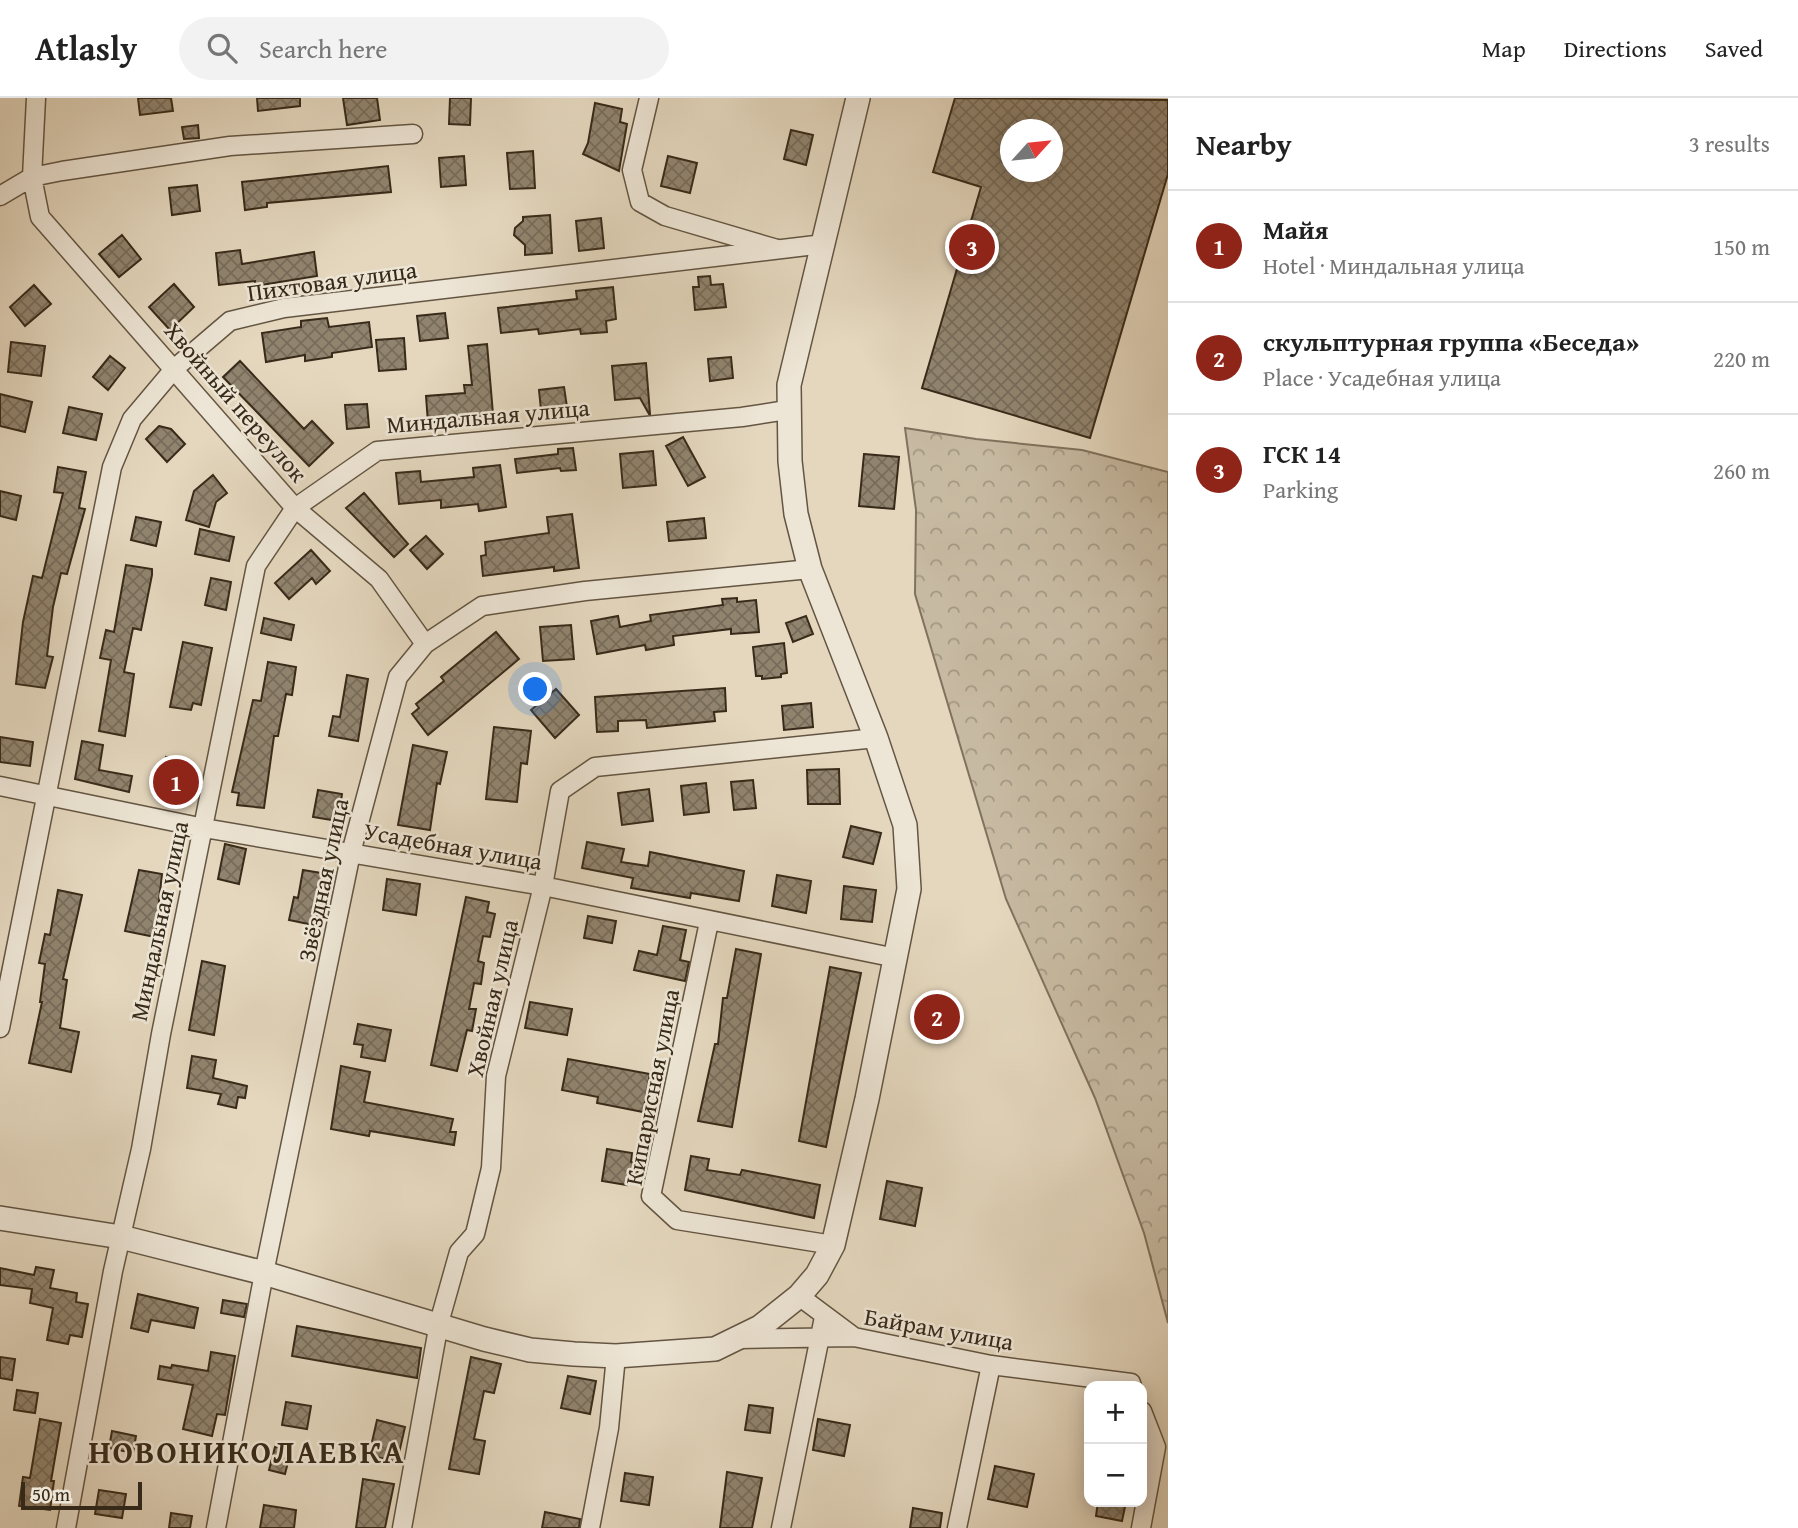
<!DOCTYPE html>
<html lang="en">
<head>
<meta charset="utf-8">
<style>
  body { margin:0; font-family:"Gentium Book Plus",serif; background:#f2f2f2; color:#222 }
  .controls { position:absolute; right:21px; bottom:21px; display:grid; overflow:hidden; border-radius:14px; box-shadow:0 4px 18px #0003 }
  .controls button { width:63px; height:63px; display:grid; place-items:center; padding:0; border:0; border-bottom:2px solid #e0e0e0; background:#fff; color:#222; font:35px sans-serif }
  .compass { position:absolute; left:1000px; top:21px; width:63px; height:63px; border-radius:50%; background:#fff; box-shadow:0 4px 18px #0003; rotate:63deg }
  .scale { position:absolute; left:21px; bottom:18px; width:121px; box-sizing:border-box; padding-left:7px; border:4px solid #382a19; border-top:0; font-size:19px; line-height:24px; white-space:nowrap; color:#382a19; -webkit-text-stroke:5px #ede5d5; paint-order:stroke }
  .you { position:absolute; left:536px; top:592px; width:24px; height:24px; margin:-18px; border:5px solid #fff; border-radius:50%; background:#1a73e8; box-shadow:0 0 0 10px #1a73e833 }
  .badge { display:grid; place-items:center; width:46px; height:46px; border-radius:50%; background:#8f2418; color:#fff; font-size:23px; font-weight:700 }
  .pin { position:absolute; translate:-50% -50%; border:4px solid #fff; box-shadow:0 2px 7px #0006 }
  .list { margin:0; padding:0; list-style:none }
  h2 { display:flex; justify-content:space-between; align-items:center; height:91px; margin:0; padding:0 28px; font-size:30px }
  h2 small { font-size:23px; font-weight:400; color:#767676 }
  .list li { display:grid; grid-template-columns:46px 1fr auto; gap:21px; align-items:center; box-sizing:border-box; height:112px; padding:0 28px; border-top:2px solid #e0e0e0 }
  .list b { display:block; font-size:26px; white-space:nowrap }
  .list p { margin:0; font-size:23px; white-space:nowrap; color:#767676 }
  .list em { font-size:23px; font-style:normal; color:#767676 }
  .icon { flex:none; width:38px; height:38px; fill:none; stroke:currentColor; stroke-width:2; stroke-linecap:round; stroke-linejoin:round }
  .map { position:relative; flex:none; width:1168px; height:1430px; overflow:hidden }
  header { display:flex; align-items:center; gap:42px; box-sizing:border-box; height:98px; padding:0 35px; background:#fff; border-bottom:2px solid #e0e0e0 }
  header strong { font-size:33px }
  nav { display:flex; gap:38px; margin-inline-start:auto; font-size:24px }
  .search { width:490px; height:63px; background:#f2f2f2; display:flex; align-items:center; gap:18px; box-sizing:border-box; padding:0 24px; border-radius:38px; color:#767676; font-size:26px }
  main { display:flex }
  aside { flex:1; background:#fff }
  .map>svg:first-child { display:block }
  .forest { fill:url(#forest-crowns); stroke:#80725e; stroke-width:2 }
  .building { fill:url(#building-cross-hatch); stroke:#382a19; stroke-width:2; fill-rule:evenodd }
  .lines { fill:none; stroke-linecap:round; stroke-linejoin:round }
  .minor-casing { stroke:#635542; stroke-width:21 }
  .tertiary-casing { stroke:#635542; stroke-width:26 }
  .minor { stroke:#ede5d5; stroke-width:18 }
  .tertiary { stroke:#ede5d5; stroke-width:23 }
  .labels { text-anchor:middle; dominant-baseline:central; stroke-width:5; stroke-linejoin:round; paint-order:stroke }
  .street-label { font-size:24px; fill:#382a19; stroke:#ede5d5 }
  .district-label { font-size:32px; font-weight:bold; letter-spacing:2px; fill:#382a19; stroke:#ede5d5 }
</style>
</head>
<body>
<header>
<strong>Atlasly</strong>
<div class="search"><svg class="icon" aria-label="search" viewBox="0 0 24 24"><circle cx="10" cy="10" r="6"/><path d="M15 15l6 6"/></svg>Search here</div>
<nav><a>Map</a><a>Directions</a><a>Saved</a></nav>
</header>
<main>
<div class="map">
<svg width="1168" height="1430" viewBox="0 0 1168 1430">
  <defs>
    <pattern id="forest-crowns" width="20" height="18" patternUnits="userSpaceOnUse" patternTransform="scale(1.75)"><rect width="20" height="18" fill="#c7baa2"/><path d="M2 6a3 3 0 1 1 6 0M12 15a3 3 0 1 1 6 0" fill="none" stroke="#a39783"/></pattern>
    <pattern id="building-cross-hatch" width="8" height="8" patternUnits="userSpaceOnUse" patternTransform="scale(1.75)"><rect width="8" height="8" fill="#91846f"/><path d="M0 0l8 8M0 8l8-8" fill="none" stroke="#776c5a"/></pattern>
  </defs>
  <rect width="100%" height="100%" fill="#e4d7be"/>
  <filter id="stains"><feTurbulence type="fractalNoise" baseFrequency=".00286" numOctaves="4"/><feColorMatrix values="0 0 0 0 .2 0 0 0 0 .09 0 0 0 0 .02 0 0 0 .5 -.17"/></filter>
  <radialGradient id="worn" r=".72"><stop offset=".6" stop-color="#630" stop-opacity="0"/><stop offset="1" stop-color="#630" stop-opacity=".3"/></radialGradient>
  <!-- forest -->
  <path class="forest" d="M905,330L976,341L1082,352L1168,374V1225L1144,1135L1095,1000L1006,801L915,496L916,412Z"/>
  <!-- building -->
  <path class="building" d="M138,0H171L173,13L140,17Z
    M257,0H300V8L258,13Z
    M343,0H377L380,22L347,27Z
    M450,0H471L470,27L449,26Z
    M955,0L1168,2V76L1090,340L922,290L981,89L933,74ZM1011,32H1053V74H1011Z
    M595,5L622,11L620,24L627,26L619,73L583,56L588,45Z
    M198,27L199,40L184,41L182,29Z
    M791,32L813,37L806,67L784,61Z
    M533,53L535,90L510,91L507,55Z
    M464,58L466,87L441,89L439,60Z
    M668,58L697,65L690,95L661,88Z
    M388,68L391,94L267,105V109L245,112L242,84Z
    M197,87L200,113L172,117L169,90Z
    M550,117L552,155L525,157V147L514,137L515,130L523,123V119Z
    M601,120L604,150L579,153L576,123Z
    M122,137L141,161L119,179L99,156Z
    M240,152L242,166L314,154L317,178L255,188V183L219,187L216,155Z
    M710,178L711,187L723,186L726,209L695,212L693,189H699L698,179Z
    M174,186L194,209L170,232L149,209Z
    M34,187L51,206L25,228L10,209Z
    M613,189L616,221L606,223L607,234L581,236L580,231L539,236L538,231L501,235L498,210L577,201L576,193Z
    M445,215L448,240L420,243L417,218Z
    M327,220L329,229L369,224L372,249L332,255V259L305,263V257L266,264L262,235L301,229V223Z
    M404,240L406,271L379,273L376,242Z
    M11,244L45,248L41,278L8,274Z
    M487,246L493,316L428,325L426,298L465,295L464,287H472L468,248Z
    M110,258L125,270L108,292L93,279Z
    M731,259L733,280L710,283L708,261Z
    M240,263L304,331L312,323L333,345L309,368L223,279Z
    M646,265L650,316H649L640,300L615,302L612,268Z
    M564,289L567,309L541,312L539,292Z
    M0,296L32,304L25,334L0,328Z
    M367,306L369,329L347,331L345,307Z
    M69,309L102,316L96,342L63,335Z
    M159,328L171,331L185,346L167,364L146,341Z
    M683,339L705,379L688,388L666,348Z
    M573,350L576,372L561,373L560,370L517,375L515,361L558,356V351Z
    M653,353L656,387L623,390L620,356Z
    M864,356L899,359L894,411L859,408Z
    M500,367L506,409L479,413L478,406L441,410V402L399,406L396,375L420,373L421,384L474,379L473,370Z
    M58,369L86,374L79,410L85,411L67,476L61,475L53,509L47,558L53,559L45,590L16,586L23,524L33,478L42,480L63,395L54,394Z
    M213,377L227,395L216,404L209,429L186,422L194,393Z
    M0,393L21,398L16,422L0,418Z
    M364,395L408,446L394,459L346,410Z
    M572,416L579,470L554,473V469L483,478L481,458L486,457L485,444L549,435L547,419Z
    M136,419L161,424L156,448L131,442Z
    M704,420L706,440L669,443L667,424Z
    M200,431L234,439L229,463L195,456Z
    M426,438L443,456L427,471L410,452Z
    M311,452L330,473L316,486L312,480L289,501L275,485Z
    M126,467L152,471V477L141,532L133,530L124,574L134,576L125,638L99,633L111,562L100,560L106,532L114,534Z
    M211,480L231,484L226,512L205,507Z
    M737,500V504L756,502L759,534L731,536V531L673,538L674,547L646,552L645,547L597,556L591,523L618,518L620,529L651,523L650,517L723,507L722,501Z
    M806,518L813,536L793,544L786,525Z
    M264,520L294,527L291,542L261,535Z
    M571,527L574,561L543,563L540,529Z
    M496,534L519,561L428,637L412,616L419,610L416,606L444,583L441,579Z
    M183,544L212,550L201,607L193,605L191,612L170,609Z
    M784,545L787,575L781,576V579L762,581V578H756L753,549Z
    M268,564L296,569L292,597L286,596L278,638H274L264,710L237,707L239,695L232,694L253,602L261,603Z
    M347,577L368,581L358,643L329,638L333,618L340,619Z
    M725,590L726,613L714,614L715,623L647,630L646,622L618,623V633L597,634L595,599Z
    M556,591L579,617L555,640L531,612Z
    M811,605L813,629L784,632L782,608Z
    M494,629L531,633L527,666L521,665L517,704L486,701Z
    M0,639L33,644L30,668L0,664Z
    M82,643L103,647L99,672L132,678L129,694L75,681Z
    M413,647L447,654L440,686L437,685L430,732L398,727Z
    M166,659L188,663L183,694L161,690Z
    M839,671L840,706H808L807,672Z
    M753,682L756,710L734,712L731,684Z
    M706,685L709,714L684,717L681,688Z
    M649,691L653,723L622,727L618,695Z
    M318,692L342,696L338,723L313,719Z
    M851,728L881,735L873,766L843,759Z
    M587,744L624,751L621,764L648,768L650,754L744,773L739,803L691,795L690,800L631,790L633,780L582,770Z
    M225,746L246,751L239,786L218,781Z
    M139,772L162,776L155,839L125,833Z
    M303,772L328,776L318,828L289,822L294,799L298,800Z
    M777,777L811,783L806,815L772,808Z
    M387,781L420,786L416,817L383,812Z
    M844,788L876,792L872,824L841,821Z
    M58,792L82,797L63,881L67,882L60,930L79,934L71,974L29,965L42,904H40L45,866L39,865L45,836L50,837Z
    M466,799L489,804L487,814L495,816L490,839L483,838L478,863L484,865L481,886L474,885L469,911H476L472,933L467,932L457,973L431,967Z
    M588,818L616,823L612,845L584,840Z
    M663,828L686,832L680,862L689,864L685,883L634,872L639,853L657,857Z
    M736,851L761,856L732,1029L698,1023L715,946H718L723,900H727Z
    M202,863L225,868L214,937L189,932Z
    M830,869L861,875L826,1049L799,1043Z
    M530,904L572,911L567,937L525,930Z
    M358,926L391,932L385,963L361,959L363,947L354,946Z
    M192,958L216,962L213,980L247,988L245,1000L238,999L236,1010L218,1006L221,996L187,990Z
    M568,961L650,976L643,1014L597,1005L598,999L562,992Z
    M341,968L370,974L364,1004L453,1021L450,1034H456L454,1047L370,1033L369,1038L331,1031Z
    M607,1051L632,1055L631,1064L639,1065L637,1078L629,1077L627,1087L602,1083Z
    M691,1058L709,1061L707,1072L740,1077L742,1072L820,1087L814,1120L685,1092Z
    M887,1083L922,1090L915,1128L880,1121Z
    M36,1169L54,1172L50,1190L77,1195L76,1204L88,1206L82,1239L70,1237L68,1246L47,1242L53,1210L30,1205L32,1191L0,1187V1170L34,1177Z
    M138,1196L198,1210L194,1230L151,1222L148,1234L131,1230Z
    M223,1202L247,1206L244,1219L221,1215Z
    M297,1228L421,1250L417,1280L292,1258Z
    M211,1254L235,1258L225,1317L217,1316L212,1338L183,1331L193,1287L158,1281L160,1268L171,1270L172,1267L208,1273Z
    M0,1259L15,1261L12,1282L0,1280Z
    M471,1259L501,1266L494,1295L484,1293L474,1341L485,1343L479,1376L449,1371Z
    M568,1278L596,1283L590,1316L561,1310Z
    M17,1292L38,1295L35,1315L14,1312Z
    M286,1304L311,1308L307,1331L282,1327Z
    M749,1307L773,1310L770,1335L745,1332Z
    M40,1321L61,1325L51,1383H54L50,1412L19,1408L23,1379L30,1380Z
    M818,1321L850,1327L844,1358L813,1352Z
    M377,1322L405,1329L397,1364L369,1357Z
    M112,1333L136,1338L133,1355L109,1350Z
    M275,1349L291,1352L285,1376L269,1372Z
    M995,1368L1034,1376L1027,1409L988,1401Z
    M727,1374L762,1380L752,1430H720Z
    M625,1375L653,1379L649,1407L621,1403Z
    M363,1381L394,1386L385,1430H356Z
    M99,1392L126,1396L122,1420L95,1416Z
    M1098,1404H1126L1122,1423L1096,1418Z
    M264,1407L296,1412L294,1430H260Z
    M913,1410L942,1415L940,1430H910Z
    M545,1414L580,1421L579,1430H542Z
    M171,1415L192,1418L190,1430H169Z"/>
  <g class="lines">
    <defs>
      <path id="minor" d="M36,0L32,79L40,119L295,410L379,481L425,546
        M649,0L632,72L640,104L665,118L777,151
        M0,98L32,79L62,73L230,48L413,36
        M0,688L204,730L543,788L896,860
        M709,824L651,1098L677,1122L833,1147
        M0,930L112,369L132,321L175,270L230,223L284,210L824,146
        M799,1198L854,1239
        M739,1241L854,1239L991,1267L1131,1285L1132,1288
        M66,1430L113,1173L141,1051L161,936L256,468L295,410L377,353L742,319L787,312
        M216,1430L264,1175L351,755L398,579L425,546L482,508L585,493L810,471
        M402,1430L439,1225L459,1154L475,1136L491,1070L496,978L543,788L560,693L595,669L876,640
        M590,1430L609,1330L616,1258
        M781,1430L824,1219
        M957,1430L991,1267
        M1141,1430L1156,1349L1142,1313"/>
      <path id="tertiary" d="M0,1120L121,1139L264,1175L484,1241L530,1252L574,1256L616,1258L715,1251L760,1229L799,1198L817,1177L833,1147L867,1001L909,791L905,727L876,640L810,471L796,416L790,363L789,287L858,0"/>
    </defs>
    <!-- minor casing -->
    <use href="#minor" class="minor-casing"/>
    <!-- tertiary casing -->
    <use href="#tertiary" class="tertiary-casing"/>
    <!-- minor -->
    <use href="#minor" class="minor"/>
    <!-- tertiary -->
    <use href="#tertiary" class="tertiary"/>
  </g>
  <g class="labels">
    <!-- street labels -->
    <g class="street-label">
      <text transform="translate(332 183) rotate(-8)">Пихтовая улица</text>
      <text transform="translate(236 304) rotate(49)">Хвойный переулок</text>
      <text transform="translate(488 318) rotate(-5)">Миндальная улица</text>
      <text transform="translate(453 748) rotate(10)">Усадебная улица</text>
      <text transform="translate(323 782) rotate(-78)">Звёздная улица</text>
      <text transform="translate(159 823) rotate(-78)">Миндальная улица</text>
      <text transform="translate(492 900) rotate(-77)">Хвойная улица</text>
      <text transform="translate(652 989) rotate(-79)">Кипарисная улица</text>
      <text transform="translate(939 1231) rotate(10)">Байрам улица</text>
    </g>
    <!-- district labels -->
    <g class="district-label">
      <text x="247" y="1353">НОВОНИКОЛАЕВКА</text>
    </g>
  </g>
  <rect width="100%" height="100%" filter="url(#stains)"/>
  <rect width="100%" height="100%" fill="url(#worn)"/>
</svg>
<div class="controls">
<button>+</button>
<button>−</button>
</div>
<svg class="compass" viewBox="-18 -18 36 36"><path d="M0-13l5 13h-10z" fill="#e53935"/><path d="M0 13l5-13h-10z" fill="#767676"/></svg>
<div class="scale">50 m</div>
<div class="you"></div>
<div class="pin badge" style="left:176px;top:684px">1</div>
<div class="pin badge" style="left:937px;top:919px">2</div>
<div class="pin badge" style="left:972px;top:149px">3</div>
</div>
<aside>
<h2>Nearby<small>3 results</small></h2>
<ul class="list">
<li><span class="badge">1</span><div><b>Майя</b><p>Hotel · Миндальная улица</p></div><em>150 m</em></li>
<li><span class="badge">2</span><div><b>скульптурная группа «Беседа»</b><p>Place · Усадебная улица</p></div><em>220 m</em></li>
<li><span class="badge">3</span><div><b>ГСК 14</b><p>Parking</p></div><em>260 m</em></li>
</ul>
</aside>
</main>
</body>
</html>
